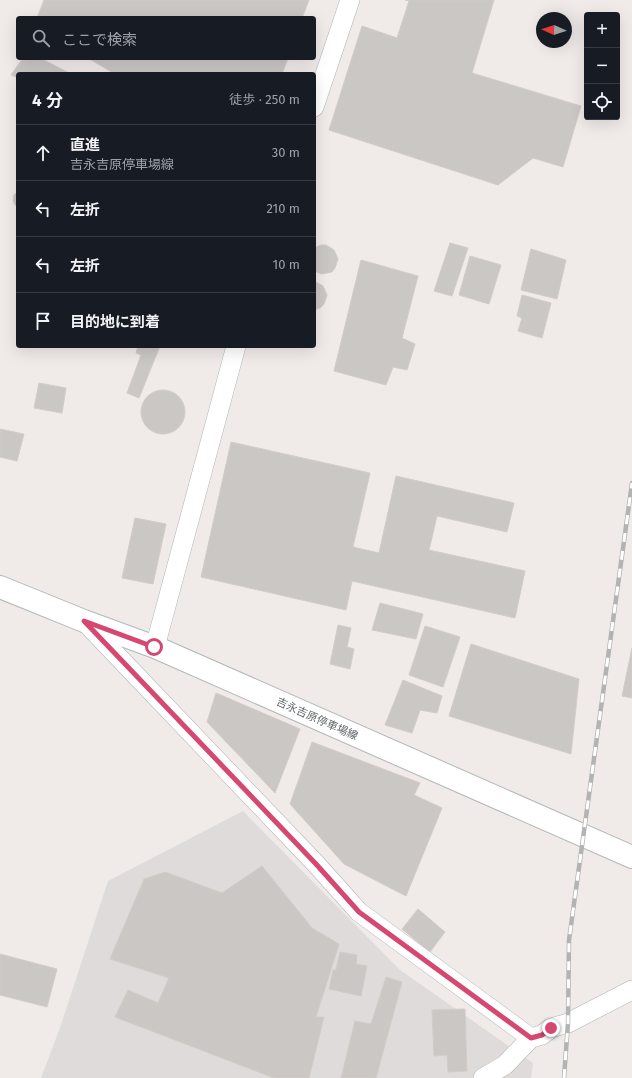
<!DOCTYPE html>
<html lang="ja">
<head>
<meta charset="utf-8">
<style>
  body { margin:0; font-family:"Fira Sans","Noto Sans JP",sans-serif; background:#20242c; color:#f1f3f6 }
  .controls { position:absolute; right:12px; top:12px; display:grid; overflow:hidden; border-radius:4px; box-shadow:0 4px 16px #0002 }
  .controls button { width:36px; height:36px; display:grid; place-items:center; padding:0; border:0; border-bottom:1px solid #363941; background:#171b24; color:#f1f3f6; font:20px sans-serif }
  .compass { position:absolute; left:536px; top:12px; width:36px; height:36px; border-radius:50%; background:#171b24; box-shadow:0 4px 16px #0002; rotate:273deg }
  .stop { position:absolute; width:12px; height:12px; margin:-9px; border:3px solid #d64872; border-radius:50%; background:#fff }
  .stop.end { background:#d64872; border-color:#fff; box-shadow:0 1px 4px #0008 }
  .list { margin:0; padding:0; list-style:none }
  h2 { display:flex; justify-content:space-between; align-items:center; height:52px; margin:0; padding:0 16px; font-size:17px }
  h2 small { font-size:13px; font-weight:400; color:#9ea1a6 }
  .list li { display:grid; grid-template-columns:26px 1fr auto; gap:12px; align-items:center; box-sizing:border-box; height:56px; padding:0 16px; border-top:1px solid #363941 }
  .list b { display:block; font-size:15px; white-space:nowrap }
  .list p { margin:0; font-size:13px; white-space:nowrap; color:#9ea1a6 }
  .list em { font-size:13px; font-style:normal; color:#9ea1a6 }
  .icon { flex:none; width:22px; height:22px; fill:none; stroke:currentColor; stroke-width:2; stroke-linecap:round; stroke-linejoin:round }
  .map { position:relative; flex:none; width:632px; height:1078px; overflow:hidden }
  .search { position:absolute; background:#171b24; box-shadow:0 4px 16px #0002; left:16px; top:16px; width:300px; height:44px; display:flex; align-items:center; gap:10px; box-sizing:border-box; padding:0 14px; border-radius:4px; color:#9ea1a6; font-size:15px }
  .panel { position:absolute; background:#171b24; box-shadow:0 4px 16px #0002; left:16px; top:72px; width:300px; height:276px; border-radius:4px }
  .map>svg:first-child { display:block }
  .industrial { fill:#dfdbda }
  .building { fill:#cbc7c5; stroke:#d4cbc7 }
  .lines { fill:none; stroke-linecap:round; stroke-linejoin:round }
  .minor-casing { stroke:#b1b4b6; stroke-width:20 }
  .secondary-casing { stroke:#b2b7b9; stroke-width:24 }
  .minor { stroke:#fff; stroke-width:19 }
  .secondary { stroke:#fff; stroke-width:22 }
  .rail-casing { stroke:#b2b3b3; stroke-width:4.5 }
  .rail { stroke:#fff; stroke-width:3; stroke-dasharray:9; stroke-linecap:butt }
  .route { stroke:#d64872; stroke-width:5 }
  .labels { text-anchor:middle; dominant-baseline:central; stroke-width:3; stroke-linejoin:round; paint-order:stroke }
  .street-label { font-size:11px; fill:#606567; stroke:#fff }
</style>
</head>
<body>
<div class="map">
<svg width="632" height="1078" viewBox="0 0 632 1078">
  <rect width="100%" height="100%" fill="#f0ebe8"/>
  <!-- industrial -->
  <path class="industrial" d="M243,811L400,970L533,1063L531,1078H41L61,1025L108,881Z"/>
  <!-- building -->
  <path class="building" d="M44,0H309L302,18H37Z
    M405,0H494L472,73L581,106L563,167L533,158L498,185L329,130L362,26L397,38L409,1Z
    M23,58H40L71,74H18V78L11,75Z
    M88,58H288L282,74H115Z
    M18,191V207L15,205L13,200L14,195Z
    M450,243L468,248L452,296L434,291Z
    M321,245H326L334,250L338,259L335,268L332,272L322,274L314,271V248Z
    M531,249L566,260L557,299L521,290Z
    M470,256L501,265L489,304L459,295Z
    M361,260L418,276L402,338L415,344L407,370L393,367L386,385L334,371Z
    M314,281L323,286L327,295L324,304L320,308L314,310Z
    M522,295L551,303L542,338L518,331L522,318L517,316Z
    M138,346H160L139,398L127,393L141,355L136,353Z
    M39,383L66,388L62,413L34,408Z
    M141 412a22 22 0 1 1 44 0a22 22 0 1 1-44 0Z
    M0,429L24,434L17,461L0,457Z
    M231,442L370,473L353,547L379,553L396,476L514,503L507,532L437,516L429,550L525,571L515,618L352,581L346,610L201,577Z
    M135,518L166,524L153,584L122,578Z
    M380,603L423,614L416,639L372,630Z
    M338,625L351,628L347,647L354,649L350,669L330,664Z
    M425,626L460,637L443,687L409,675Z
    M471,644L579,679L571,754L449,716Z
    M632,648V698L622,696Z
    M403,680L442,696L437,713L420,710L412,733L385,725Z
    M216,693L300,729L275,793L207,722Z
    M312,742L420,783L414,795L442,808L406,896L344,864L290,804Z
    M262,866L312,928L339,944L316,1017H324L309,1078H274L115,1017L128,990L158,1003L169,978L110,959L144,879L165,872L222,893Z
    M418,909L445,932L430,952L402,929Z
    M340,952L357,955L356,964L367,966L361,996L329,989L333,970H336Z
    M0,954L57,969L47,1007L0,995Z
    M386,977L402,982L376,1078H341L355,1021L371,1024Z
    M465,1009L467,1071L448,1072L447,1055L434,1056L432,1010Z"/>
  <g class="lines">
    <defs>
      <path id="minor" d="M314,107L350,0
        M84,621L316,864L359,912L531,1038
        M155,647L236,346
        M483,1078L505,1065L531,1038L542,1035L551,1028L568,1023L632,990"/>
      <path id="secondary" d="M0,587L84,621L155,647L632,857"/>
    </defs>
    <!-- minor casing -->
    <use href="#minor" class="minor-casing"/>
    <!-- secondary casing -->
    <use href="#secondary" class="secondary-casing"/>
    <!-- minor -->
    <use href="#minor" class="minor"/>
    <!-- secondary -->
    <use href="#secondary" class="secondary"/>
    <defs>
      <path id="rail" d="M564,1078L568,1023L569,940L632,483"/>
    </defs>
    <!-- rail casing -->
    <use href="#rail" class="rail-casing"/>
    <!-- rail -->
    <use href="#rail" class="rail"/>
  </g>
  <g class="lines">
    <!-- route -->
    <path class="route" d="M154,647L84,621L316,864L359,912L531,1038L542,1035L551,1028"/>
  </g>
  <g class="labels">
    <!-- street labels -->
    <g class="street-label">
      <text transform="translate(317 719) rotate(24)">吉永吉原停車場線</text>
    </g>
  </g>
</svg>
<div class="controls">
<button>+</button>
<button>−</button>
<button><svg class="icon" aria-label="locate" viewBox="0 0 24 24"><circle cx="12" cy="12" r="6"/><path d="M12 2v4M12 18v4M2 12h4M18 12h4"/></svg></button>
</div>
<svg class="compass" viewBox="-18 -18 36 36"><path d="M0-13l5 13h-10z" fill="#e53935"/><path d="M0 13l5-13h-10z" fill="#9ea1a6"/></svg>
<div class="stop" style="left:154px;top:647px"></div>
<div class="stop end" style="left:551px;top:1028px"></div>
<div class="search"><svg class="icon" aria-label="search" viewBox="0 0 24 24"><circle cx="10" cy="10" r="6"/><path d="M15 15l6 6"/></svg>ここで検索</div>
<section class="panel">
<h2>4 分<small>徒歩 · 250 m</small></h2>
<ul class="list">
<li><svg class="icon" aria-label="ahead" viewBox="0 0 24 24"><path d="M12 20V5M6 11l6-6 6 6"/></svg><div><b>直進</b><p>吉永吉原停車場線</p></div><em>30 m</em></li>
<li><svg class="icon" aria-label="left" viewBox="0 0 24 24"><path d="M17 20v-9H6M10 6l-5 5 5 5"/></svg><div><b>左折</b></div><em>210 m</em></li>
<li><svg class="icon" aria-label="left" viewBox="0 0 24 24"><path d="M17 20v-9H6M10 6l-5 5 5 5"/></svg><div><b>左折</b></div><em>10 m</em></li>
<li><svg class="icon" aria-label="arrive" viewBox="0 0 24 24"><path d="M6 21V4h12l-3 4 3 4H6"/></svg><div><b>目的地に到着</b></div></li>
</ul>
</section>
</div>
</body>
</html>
